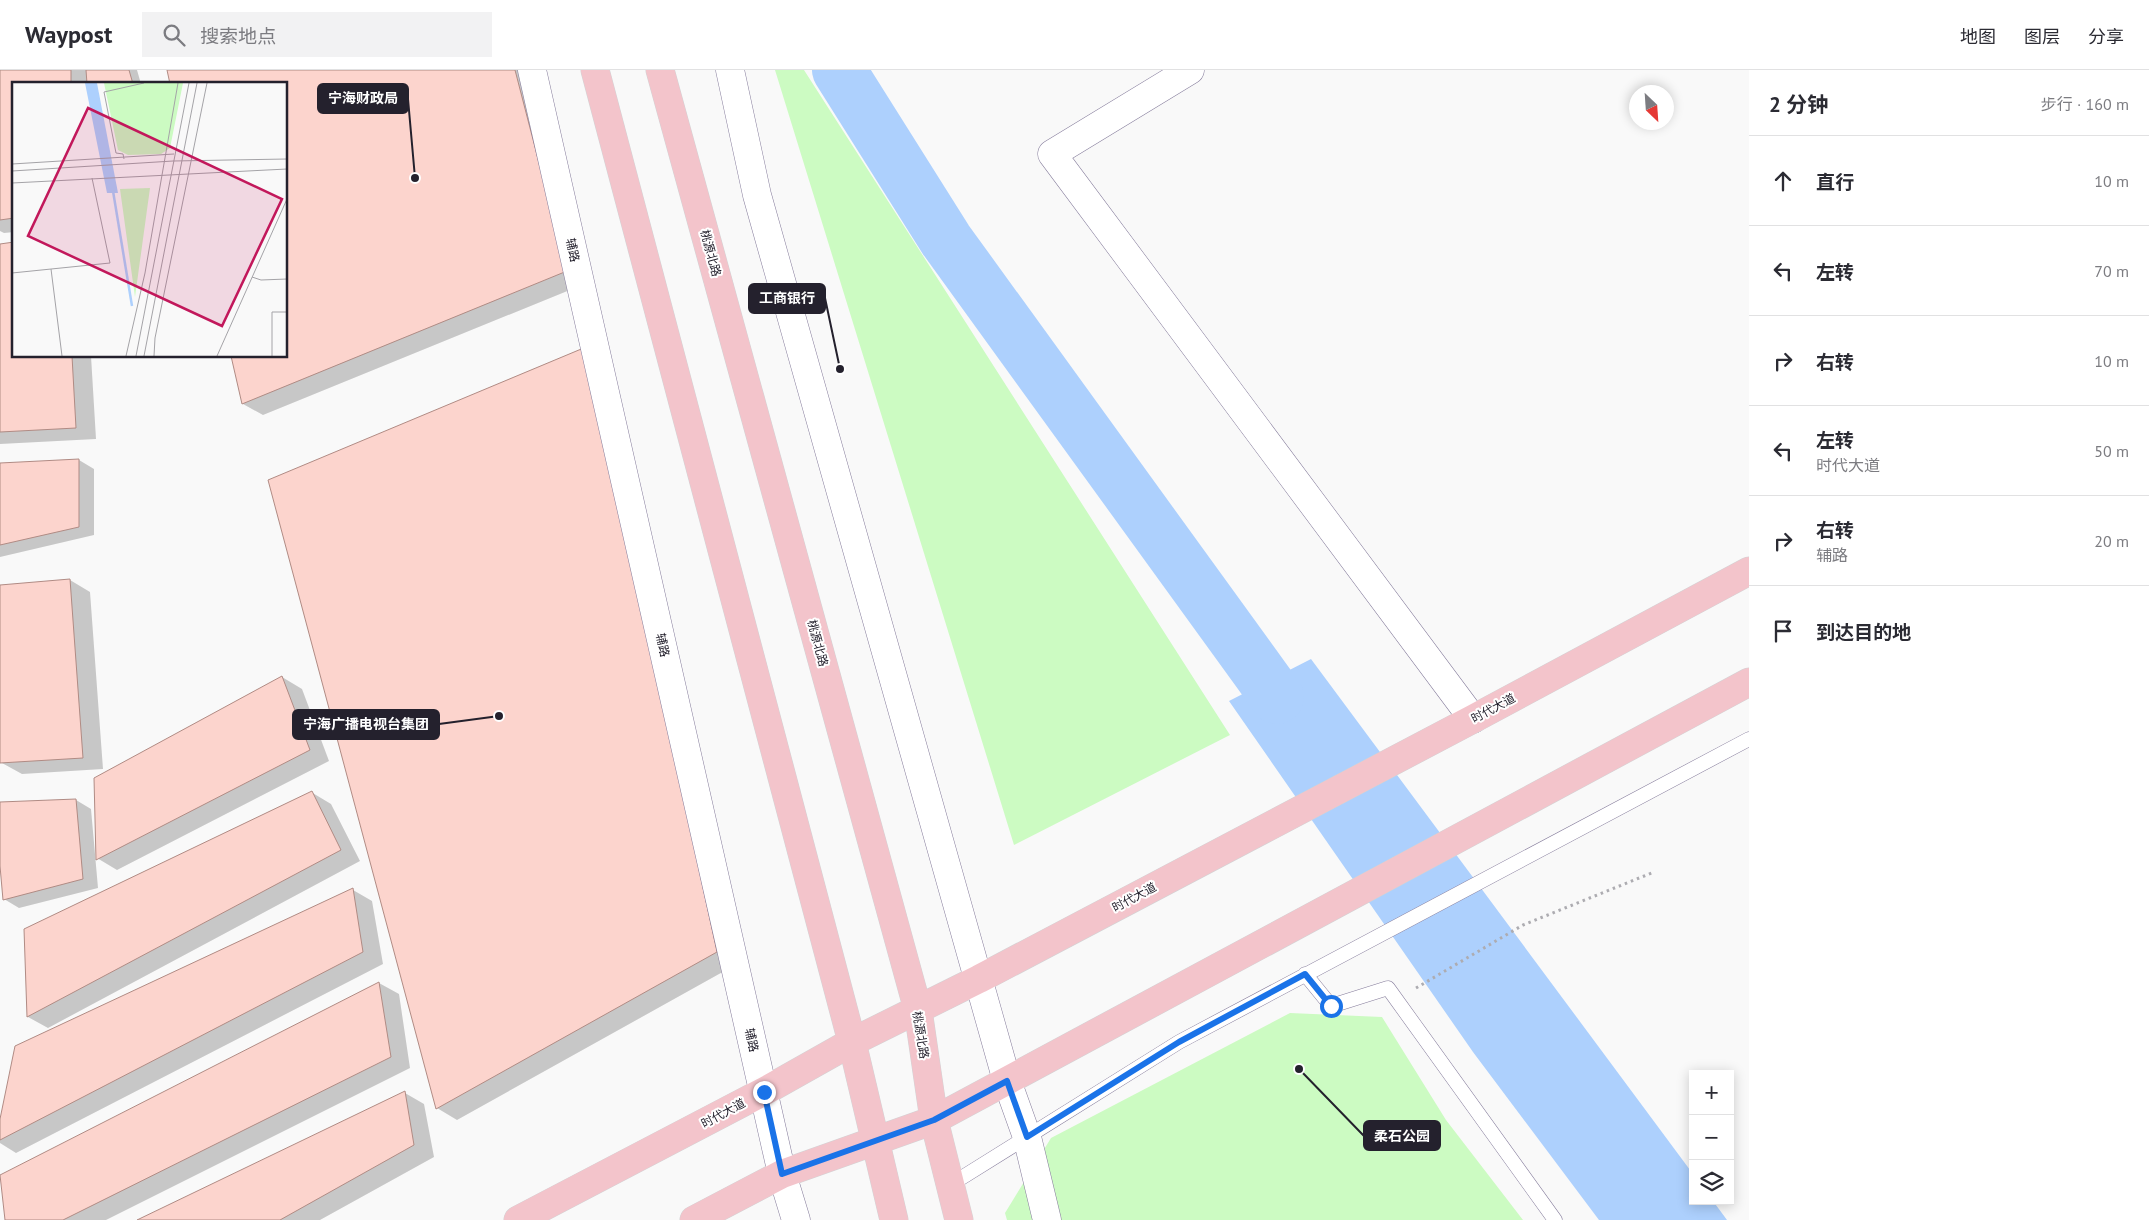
<!DOCTYPE html>
<html lang="zh">
<head>
<meta charset="utf-8">
<style>
  body { margin:0; font-family:"PT Sans","Noto Sans SC",sans-serif; background:#f2f2f3; color:#2b2b33 }
  .controls { position:absolute; right:15px; bottom:15px; display:grid; overflow:hidden; border-radius:0px; box-shadow:0 2px 12px #0003 }
  .controls button { width:45px; height:45px; display:grid; place-items:center; padding:0; border:0; border-bottom:1px solid #e1e1e2; background:#fff; color:#2b2b33; font:25px sans-serif }
  .compass { position:absolute; left:1629px; top:15px; width:45px; height:45px; border-radius:50%; background:#fff; box-shadow:0 2px 12px #0003; rotate:155deg }
  .stop { position:absolute; width:15px; height:15px; margin:-11px; border:4px solid #1a73e8; border-radius:50%; background:#fff }
  .stop.end { background:#1a73e8; border-color:#fff; box-shadow:0 1px 5px #0008 }
  .list { margin:0; padding:0; list-style:none }
  h2 { display:flex; justify-content:space-between; align-items:center; height:65px; margin:0; padding:0 20px; font-size:21px }
  h2 small { font-size:16px; font-weight:400; color:#7c7c81 }
  .list li { display:grid; grid-template-columns:32px 1fr auto; gap:15px; align-items:center; box-sizing:border-box; height:90px; padding:0 20px; border-top:1px solid #e1e1e2 }
  .list b { display:block; font-size:19px; white-space:nowrap }
  .list p { margin:0; font-size:16px; white-space:nowrap; color:#7c7c81 }
  .list em { font-size:16px; font-style:normal; color:#7c7c81 }
  .icon { flex:none; width:28px; height:28px; fill:none; stroke:currentColor; stroke-width:2; stroke-linecap:round; stroke-linejoin:round }
  .map { position:relative; flex:none; width:1749px; height:1150px; overflow:hidden }
  header { display:flex; align-items:center; gap:30px; box-sizing:border-box; height:70px; padding:0 25px; background:#fff; border-bottom:1px solid #e1e1e2 }
  header strong { font-size:24px }
  nav { display:flex; gap:28px; margin-inline-start:auto; font-size:18px }
  .search { width:350px; height:45px; background:#f2f2f3; display:flex; align-items:center; gap:12px; box-sizing:border-box; padding:0 18px; border-radius:0px; color:#7c7c81; font-size:19px }
  main { display:flex }
  aside { flex:1; background:#fff }
  .map>svg:first-child { display:block }
  .green { fill:#ccfbc2 }
  .water { fill:#add0fd }
  .shadow { fill:#0003 }
  .lines { fill:none; stroke-linecap:round; stroke-linejoin:round }
  .river { stroke:#add0fd; stroke-width:54 }
  .building { fill:#fcd4cd; stroke:#b08b84 }
  .lane-casing { stroke:#867d9c; stroke-width:15 }
  .secondary-casing { stroke:#867d9c; stroke-width:29 }
  .primary-casing { stroke:#d3d3d5; stroke-width:29 }
  .path { stroke:#adacb1; stroke-width:3; stroke-dasharray:2.5 4; stroke-linecap:butt }
  .lane { stroke:#fff; stroke-width:14 }
  .secondary { stroke:#fff; stroke-width:28 }
  .primary { stroke:#f3c4cb; stroke-width:28 }
  .route { stroke:#1a73e8; stroke-width:6 }
  .labels { text-anchor:middle; dominant-baseline:central; stroke-width:4; stroke-linejoin:round; paint-order:stroke }
  .street-label { font-size:12px; fill:#24212d; stroke:#fff }
  .inset-river { fill:none; stroke:#add0fd; stroke-width:2.5 }
  .inset-road { fill:none; stroke:#a4a3a7; stroke-width:1 }
  .view { fill:#c2185b; fill-opacity:0.15; stroke:#c2185b; stroke-width:2.5 }
  .inset-edge { fill:none; stroke:#24212d; stroke-width:2.5 }
  .leader { fill:none; stroke:#24212d; stroke-width:2 }
  .callout-dot { fill:#24212d; stroke:#fff; stroke-width:2 }
  .callout { fill:#24212d; stroke:#24212d; stroke-width:2 }
  .callout-label { font-size:14px; text-anchor:middle; font-weight:bold; fill:#fff }
</style>
</head>
<body>
<header>
<strong>Waypost</strong>
<div class="search"><svg class="icon" aria-label="search" viewBox="0 0 24 24"><circle cx="10" cy="10" r="6"/><path d="M15 15l6 6"/></svg>搜索地点</div>
<nav><a>地图</a><a>图层</a><a>分享</a></nav>
</header>
<main>
<div class="map">
<svg width="1749" height="1150" viewBox="0 0 1749 1150">
  <rect width="100%" height="100%" fill="#f9f9f9"/>
  <!-- green -->
  <path class="green" d="M775,0H804L1230,665L1014,775Z
    M1290,943L1382,947L1446,1050L1523,1150H1007L1005,1143L1051,1068Z"/>
  <!-- water -->
  <path class="water" d="M1311,589L1693,1104V1131H1713L1727,1150H1599L1473,982L1229,631Z"/>
  <!-- shadow -->
  <path class="shadow" d="M0,0H137L141,14H14V162L4,163L0,161Z
    M168,0H532L587,213L263,345L243,334L233,286H286V14Z
    M0,175L14,286H91L96,369L0,374Z
    M586,279L737,894L457,1050L437,1038Z
    M79,390L94,399V465L0,487V394Z
    M70,510L90,522L103,699L22,704L2,693L0,516Z
    M282,607L302,619L329,691L117,800L97,788Z
    M311,722L331,734L360,791L48,958L28,947L25,860Z
    M76,730L91,739L98,818L19,838L4,829L0,783V734Z
    M353,820L372,831L383,894L16,1083L0,1073V1055Z
    M379,913L399,924L410,998L106,1150H7Z
    M405,1023L424,1034L434,1087L320,1150H140Z"/>
  <g class="lines">
    <!-- river -->
    <path class="river" d="M839,0L946,170L1277,627"/>
  </g>
  <!-- building -->
  <path class="building" d="M0,0H71V14H14V148L0,150Z
    M86,0H129L133,14H87Z
    M167,0H515L567,201L242,334L231,286H286V14H170Z
    M14,172V286H72L76,358L0,362V174Z
    M586,277L717,882L436,1039L268,410Z
    M79,389V457L0,475V393Z
    M70,509L83,688L0,693V515Z
    M282,606L310,680L96,790L94,708Z
    M312,721L341,780L27,947L24,859Z
    M76,729L83,809L3,830L0,796V732Z
    M353,818L363,882L0,1070V1049L15,976Z
    M379,912L391,987L63,1150H5L0,1105Z
    M405,1021L414,1075L280,1150H137Z"/>
  <g class="lines">
    <defs>
      <path id="lane" d="M1305,904L1331,936L1388,918L1555,1150
        M950,1115L1179,972L1749,669"/>
      <path id="secondary" d="M532,0L782,1104L796,1150
        M730,0L757,125L1007,1011L1027,1067L1047,1150
        M1190,0L1052,84L1473,649"/>
      <path id="primary" d="M595,0L852,972L894,1150
        M660,0L918,940L934,1050L959,1150
        M518,1150L763,1022L852,972L979,909L1473,649L1749,501
        M694,1150L782,1104L934,1050L1749,612"/>
    </defs>
    <!-- lane casing -->
    <use href="#lane" class="lane-casing"/>
    <!-- secondary casing -->
    <use href="#secondary" class="secondary-casing"/>
    <!-- primary casing -->
    <use href="#primary" class="primary-casing"/>
    <!-- path -->
    <path class="path" d="M1416,918L1523,855L1654,802"/>
    <!-- lane -->
    <use href="#lane" class="lane"/>
    <!-- secondary -->
    <use href="#secondary" class="secondary"/>
    <!-- primary -->
    <use href="#primary" class="primary"/>
  </g>
  <g class="lines">
    <!-- route -->
    <path class="route" d="M764,1022L782,1104L934,1050L1007,1011L1027,1067L1179,972L1305,904L1331,936"/>
  </g>
  <g class="labels">
    <!-- street labels -->
    <g class="street-label">
      <text transform="translate(573 180) rotate(77)">辅路</text>
      <text transform="translate(711 183) rotate(75)">桃源北路</text>
      <text transform="translate(818 573) rotate(75)">桃源北路</text>
      <text transform="translate(663 575) rotate(77)">辅路</text>
      <text transform="translate(1493 638) rotate(-28)">时代大道</text>
      <text transform="translate(1134 827) rotate(-28)">时代大道</text>
      <text transform="translate(921 965) rotate(81)">桃源北路</text>
      <text transform="translate(752 970) rotate(77)">辅路</text>
      <text transform="translate(723 1043) rotate(-28)">时代大道</text>
    </g>
  </g>
  <!-- overview -->
  <g transform="translate(12 12)">
    <rect width="275" height="275" fill="#f9f9f9"/>
    <path d="M92,1H171L158,66L149,72L116,73L106,68ZM138,106L123,215L108,107Z" fill="#ccfbc2"/>
    <path d="M73,1H85L106,111H95Z" fill="#add0fd"/>
    <path class="inset-river" d="M101,109L120,224"/>
    <path class="inset-road" d="M112,77L111,72L104,71L92,10L132,1M0,82L162,72M0,89L161,79L275,77M0,101L275,87M39,187L50,274M0,191L98,181L80,96M240,195L249,198L275,197M114,274L133,191L166,1M124,274L177,1M132,274L185,1M142,274L143,256L195,1M205,274L275,117M260,274V230H275"/>
    <path class="view" d="M76,26L270,117L210,244L16,154Z"/>
    <rect width="275" height="275" class="inset-edge"/>
  </g>
  <!-- callouts -->
  <path class="leader" d="M415 108L408 29M840 299L825 228M499 646L439 654M1299 999L1364 1066"/>
  <g class="callout-dot">
    <circle cx="415" cy="108" r="5"/>
    <circle cx="840" cy="299" r="5"/>
    <circle cx="499" cy="646" r="5"/>
    <circle cx="1299" cy="999" r="5"/>
  </g>
  <g class="callout">
    <rect x="318" y="14" width="90" height="29" rx="5"/>
    <rect x="749" y="214" width="76" height="29" rx="5"/>
    <rect x="293" y="640" width="146" height="29" rx="5"/>
    <rect x="1364" y="1051" width="76" height="29" rx="5"/>
  </g>
  <g class="callout-label">
    <text x="363" y="33">宁海财政局</text>
    <text x="787" y="233">工商银行</text>
    <text x="366" y="659">宁海广播电视台集团</text>
    <text x="1402" y="1071">柔石公园</text>
  </g>
</svg>
<div class="controls">
<button>+</button>
<button>−</button>
<button><svg class="icon" aria-label="layers" viewBox="0 0 24 24"><path d="M12 4l9 5-9 5-9-5zM3 14l9 5 9-5"/></svg></button>
</div>
<svg class="compass" viewBox="-18 -18 36 36"><path d="M0-13l5 13h-10z" fill="#e53935"/><path d="M0 13l5-13h-10z" fill="#7c7c81"/></svg>
<div class="stop" style="left:1331px;top:936px"></div>
<div class="stop end" style="left:764px;top:1022px"></div>
</div>
<aside>
<h2>2 分钟<small>步行 · 160 m</small></h2>
<ul class="list">
<li><svg class="icon" aria-label="ahead" viewBox="0 0 24 24"><path d="M12 20V5M6 11l6-6 6 6"/></svg><div><b>直行</b></div><em>10 m</em></li>
<li><svg class="icon" aria-label="left" viewBox="0 0 24 24"><path d="M17 20v-9H6M10 6l-5 5 5 5"/></svg><div><b>左转</b></div><em>70 m</em></li>
<li><svg class="icon" aria-label="right" viewBox="0 0 24 24"><path d="M7 20v-9h11M14 6l5 5-5 5"/></svg><div><b>右转</b></div><em>10 m</em></li>
<li><svg class="icon" aria-label="left" viewBox="0 0 24 24"><path d="M17 20v-9H6M10 6l-5 5 5 5"/></svg><div><b>左转</b><p>时代大道</p></div><em>50 m</em></li>
<li><svg class="icon" aria-label="right" viewBox="0 0 24 24"><path d="M7 20v-9h11M14 6l5 5-5 5"/></svg><div><b>右转</b><p>辅路</p></div><em>20 m</em></li>
<li><svg class="icon" aria-label="arrive" viewBox="0 0 24 24"><path d="M6 21V4h12l-3 4 3 4H6"/></svg><div><b>到达目的地</b></div></li>
</ul>
</aside>
</main>
</body>
</html>
